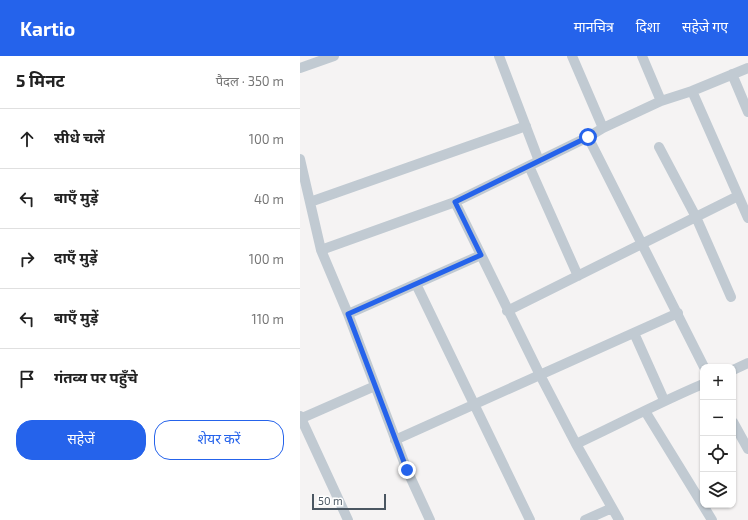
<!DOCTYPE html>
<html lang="hi">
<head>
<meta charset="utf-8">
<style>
  body { margin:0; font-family:"Exo 2","Noto Sans Devanagari",sans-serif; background:#f6f6f6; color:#222 }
  .controls { position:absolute; right:12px; bottom:12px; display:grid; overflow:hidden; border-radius:8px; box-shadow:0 1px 3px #0004 }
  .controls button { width:36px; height:36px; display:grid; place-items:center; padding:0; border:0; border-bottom:1px solid #e0e0e0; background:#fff; color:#222; font:20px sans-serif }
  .scale { position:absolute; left:12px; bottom:10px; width:74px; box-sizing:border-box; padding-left:4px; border:2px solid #4a5661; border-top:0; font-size:11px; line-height:14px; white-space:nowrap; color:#4a5661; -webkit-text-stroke:3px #fff; paint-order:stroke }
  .stop { position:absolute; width:12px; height:12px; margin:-9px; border:3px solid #2563eb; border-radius:50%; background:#fff }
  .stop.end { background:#2563eb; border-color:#fff; box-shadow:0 1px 4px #0008 }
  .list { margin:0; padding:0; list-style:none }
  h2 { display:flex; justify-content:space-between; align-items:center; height:52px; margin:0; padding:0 16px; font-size:17px }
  h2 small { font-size:13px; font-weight:400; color:#767676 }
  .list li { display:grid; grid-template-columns:26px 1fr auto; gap:12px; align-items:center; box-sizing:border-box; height:60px; padding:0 16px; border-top:1px solid #e0e0e0 }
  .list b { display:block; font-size:15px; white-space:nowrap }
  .list em { font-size:13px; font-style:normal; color:#767676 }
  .actions { display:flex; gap:8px; padding:12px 16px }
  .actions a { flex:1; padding:9px 0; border:1px solid #2563eb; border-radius:16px; text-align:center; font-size:14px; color:#2563eb }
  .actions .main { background:#2563eb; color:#fff }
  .icon { flex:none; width:22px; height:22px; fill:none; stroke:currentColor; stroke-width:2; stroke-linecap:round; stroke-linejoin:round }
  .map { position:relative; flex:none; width:448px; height:464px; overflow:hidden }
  header { display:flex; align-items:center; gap:24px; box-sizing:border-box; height:56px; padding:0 20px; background:#2563eb; color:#fff }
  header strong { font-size:19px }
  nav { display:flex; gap:22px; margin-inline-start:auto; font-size:14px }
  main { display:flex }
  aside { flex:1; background:#fff }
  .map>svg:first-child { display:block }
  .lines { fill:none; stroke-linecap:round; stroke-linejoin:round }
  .minor { stroke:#c1cad2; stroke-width:10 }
  .route { stroke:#2563eb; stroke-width:5 }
</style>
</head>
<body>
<header>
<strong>Kartio</strong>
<nav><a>मानचित्र</a><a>दिशा</a><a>सहेजे गए</a></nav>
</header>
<main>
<aside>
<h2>5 मिनट<small>पैदल · 350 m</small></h2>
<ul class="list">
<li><svg class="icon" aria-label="ahead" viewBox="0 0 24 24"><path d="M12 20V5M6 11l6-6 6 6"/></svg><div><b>सीधे चलें</b></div><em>100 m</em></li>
<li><svg class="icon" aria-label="left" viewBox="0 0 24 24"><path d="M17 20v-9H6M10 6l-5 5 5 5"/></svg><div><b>बाएँ मुड़ें</b></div><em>40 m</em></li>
<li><svg class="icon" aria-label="right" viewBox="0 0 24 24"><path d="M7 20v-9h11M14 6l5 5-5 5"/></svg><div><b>दाएँ मुड़ें</b></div><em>100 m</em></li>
<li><svg class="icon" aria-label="left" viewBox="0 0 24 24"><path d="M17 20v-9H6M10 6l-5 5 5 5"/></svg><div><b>बाएँ मुड़ें</b></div><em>110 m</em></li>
<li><svg class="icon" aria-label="arrive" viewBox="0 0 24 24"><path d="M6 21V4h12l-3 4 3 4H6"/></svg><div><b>गंतव्य पर पहुँचे</b></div></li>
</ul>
<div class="actions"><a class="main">सहेजें</a><a>शेयर करें</a></div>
</aside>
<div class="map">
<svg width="448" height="464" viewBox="0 0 448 464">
  <rect width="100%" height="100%" fill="#f5f3f3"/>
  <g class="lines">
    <!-- minor -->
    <path class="minor" d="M199,0L239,105
      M272,0L303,72
      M342,0L361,45
      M0,12L34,0
      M432,18L448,56
      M392,35L448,162
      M288,81L404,311
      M359,91L396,161L431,241
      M0,103L21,194L48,258L107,414L130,464
      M229,110L278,220
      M10,146L226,70
      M155,146L240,319L276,388L319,464
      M21,194L155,146L288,81L303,72L361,45L392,35L448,12
      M116,228L230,464
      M207,255L438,140
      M48,258L181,199
      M334,277L364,344
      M433,314L448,307
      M345,355L412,464
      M0,360L48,464
      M0,363L75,330
      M433,366L448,393
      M95,384L378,257
      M276,388C319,368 360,346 403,328
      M285,464L312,452"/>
  </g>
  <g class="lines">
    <!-- route -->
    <path class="route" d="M107,414L48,258L181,199L155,146L288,81"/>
  </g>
</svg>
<div class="controls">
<button>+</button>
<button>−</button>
<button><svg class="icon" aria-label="locate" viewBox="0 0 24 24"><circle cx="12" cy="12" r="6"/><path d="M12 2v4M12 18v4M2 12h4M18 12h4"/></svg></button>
<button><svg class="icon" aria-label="layers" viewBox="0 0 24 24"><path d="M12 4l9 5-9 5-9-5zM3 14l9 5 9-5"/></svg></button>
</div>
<div class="scale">50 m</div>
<div class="stop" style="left:288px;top:81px"></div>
<div class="stop end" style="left:107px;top:414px"></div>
</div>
</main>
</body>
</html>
